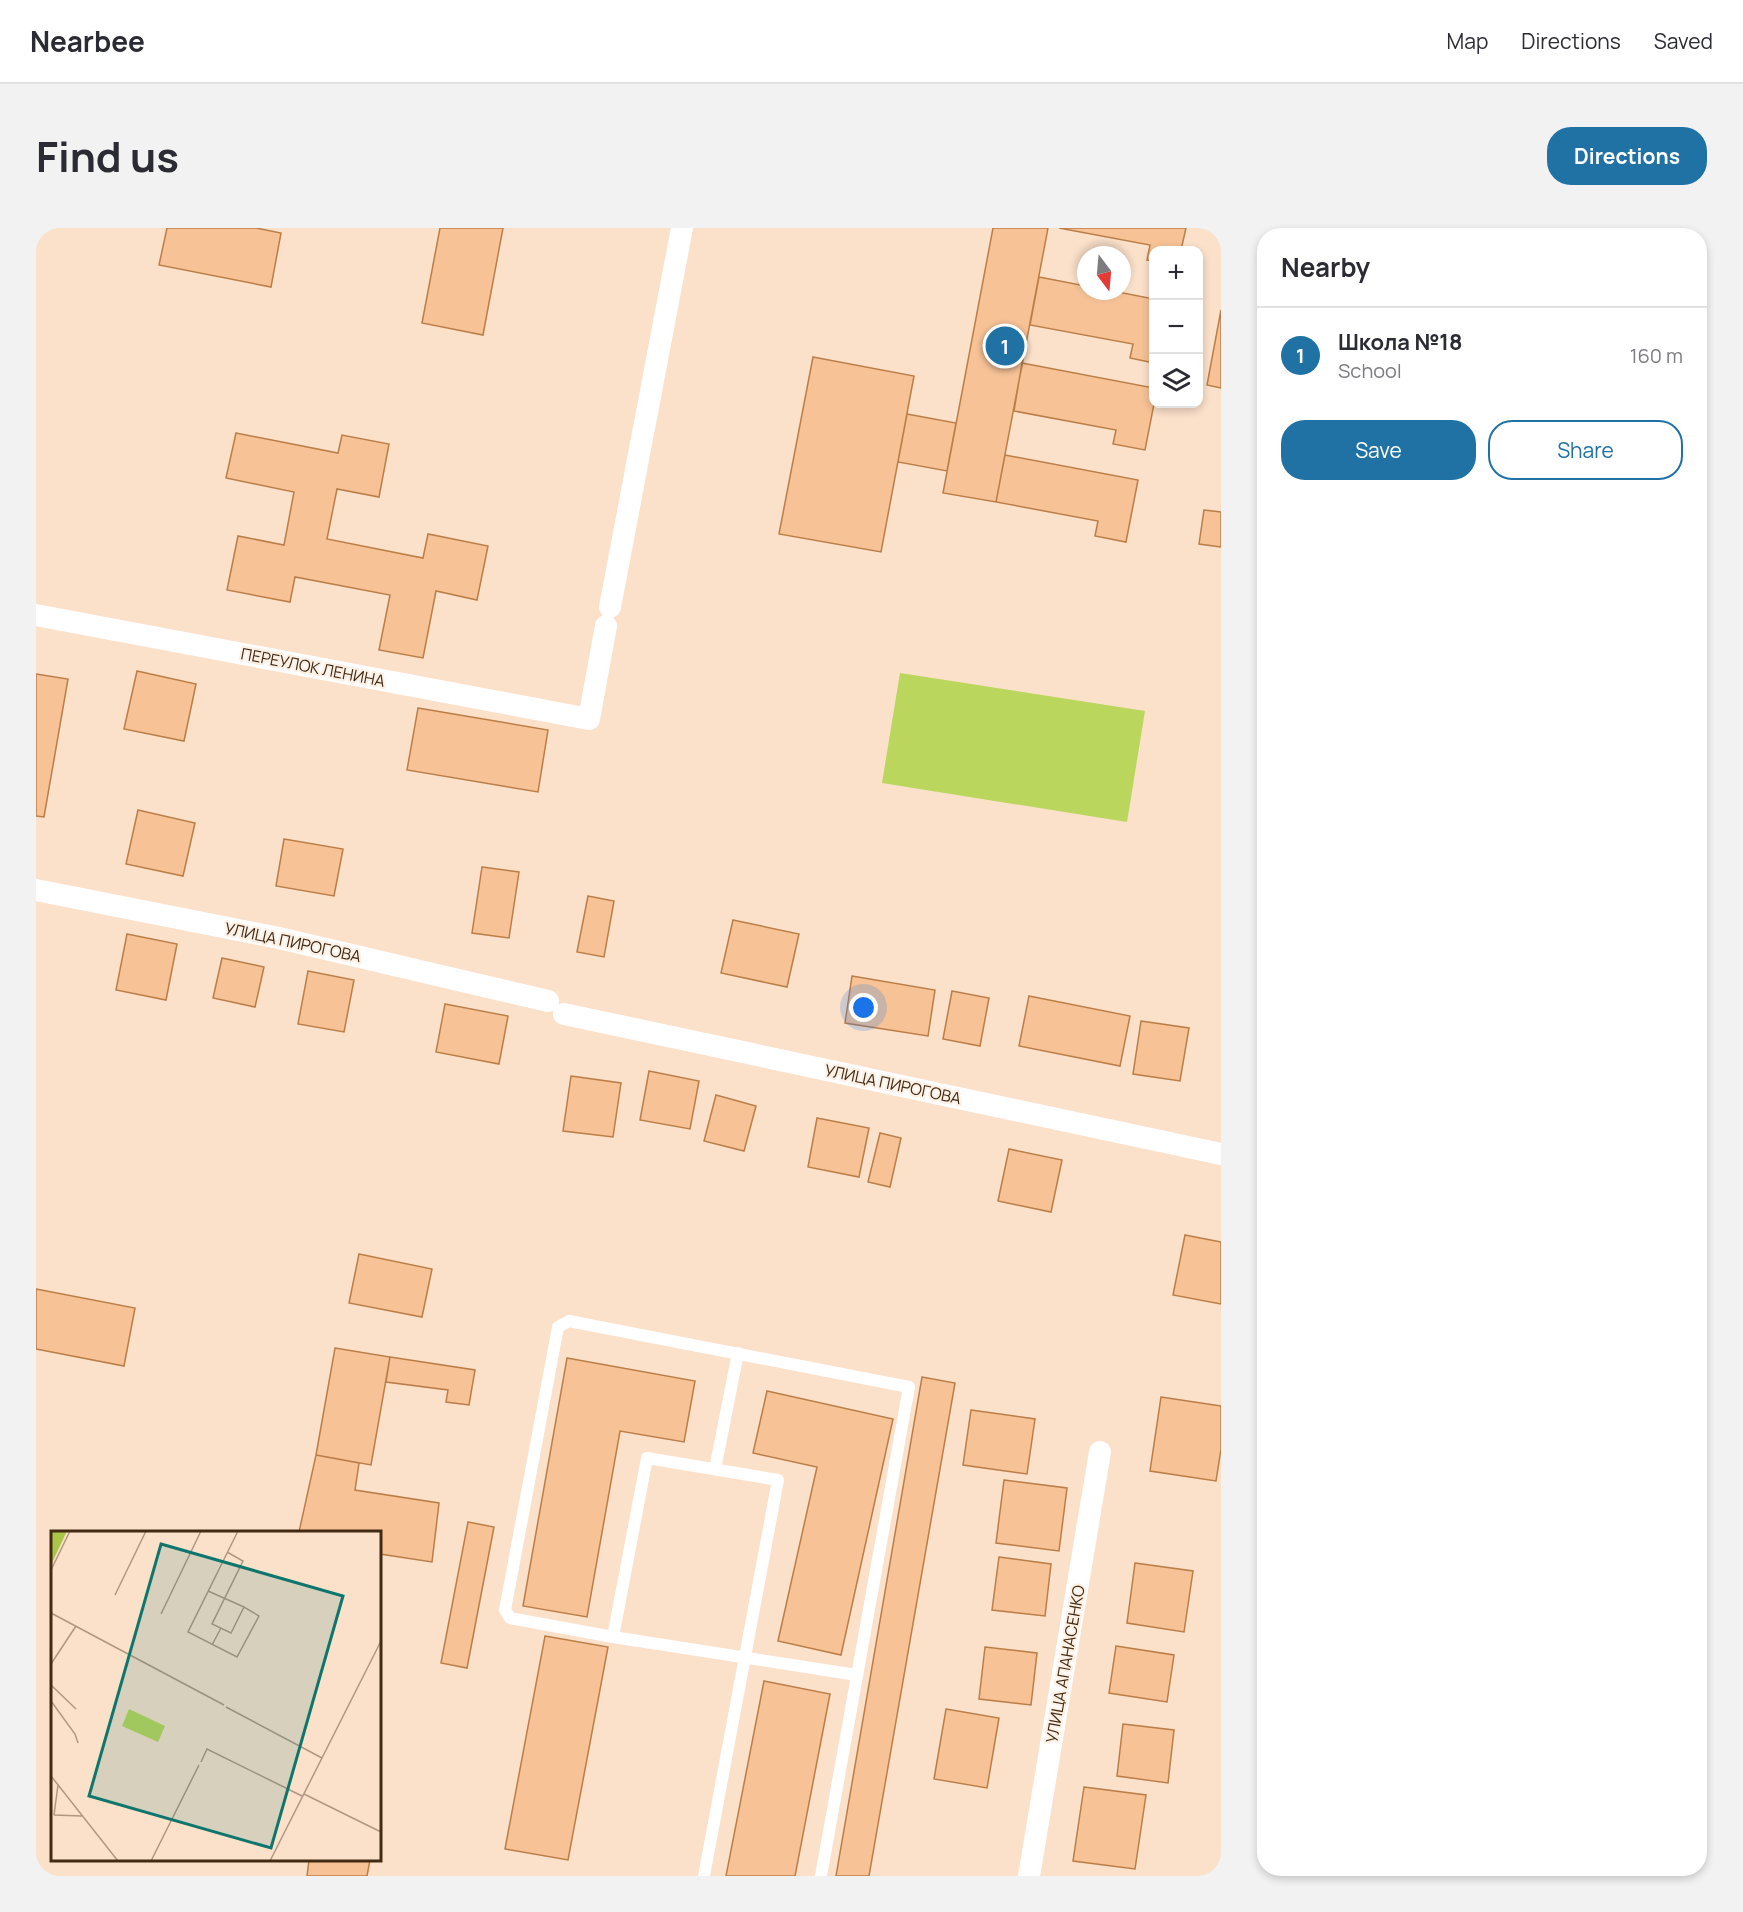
<!DOCTYPE html>
<html lang="en">
<head>
<meta charset="utf-8">
<style>
  body { margin:0; font-family:Manrope,sans-serif; background:#f2f2f3; color:#2b2b33 }
  .controls { position:absolute; right:18px; top:18px; display:grid; overflow:hidden; border-radius:12px; box-shadow:0 3px 9px #0003 }
  .controls button { width:54px; height:54px; display:grid; place-items:center; padding:0; border:0; border-bottom:2px solid #e1e1e2; background:#fff; color:#2b2b33; font:30px sans-serif }
  .compass { position:absolute; left:1041px; top:18px; width:54px; height:54px; border-radius:50%; background:#fff; box-shadow:0 3px 9px #0003; rotate:164deg }
  .you { position:absolute; left:828px; top:780px; width:21px; height:21px; margin:-15px; border:4px solid #fff; border-radius:50%; background:#1a73e8; box-shadow:0 0 0 9px #1a73e833 }
  .badge { display:grid; place-items:center; width:39px; height:39px; border-radius:50%; background:#2172a4; color:#fff; font-size:20px; font-weight:700 }
  .pin { position:absolute; translate:-50% -50%; border:3px solid #fff; box-shadow:0 2px 6px #0006 }
  .list { margin:0; padding:0; list-style:none }
  h2 { display:flex; justify-content:space-between; align-items:center; height:78px; margin:0; padding:0 24px; font-size:26px }
  h2 small { font-size:20px; font-weight:400; color:#7c7c81 }
  .list li { display:grid; grid-template-columns:39px 1fr auto; gap:18px; align-items:center; box-sizing:border-box; height:96px; padding:0 24px; border-top:2px solid #e1e1e2 }
  .list b { display:block; font-size:22px; white-space:nowrap }
  .list p { margin:0; font-size:20px; white-space:nowrap; color:#7c7c81 }
  .list em { font-size:20px; font-style:normal; color:#7c7c81 }
  .actions { display:flex; gap:12px; padding:18px 24px }
  .actions a { flex:1; padding:14px 0; border:2px solid #2172a4; border-radius:24px; text-align:center; font-size:21px; color:#2172a4 }
  .actions .main { background:#2172a4; color:#fff }
  .icon { flex:none; width:33px; height:33px; fill:none; stroke:currentColor; stroke-width:2; stroke-linecap:round; stroke-linejoin:round }
  .map { position:relative; flex:none; width:1185px; height:1648px; overflow:hidden; border-radius:24px }
  header { display:flex; align-items:center; gap:36px; box-sizing:border-box; height:84px; padding:0 30px; background:#fff; border-bottom:2px solid #e1e1e2 }
  header strong { font-size:28px }
  nav { display:flex; gap:33px; margin-inline-start:auto; font-size:21px }
  .intro { display:flex; align-items:center; justify-content:space-between; box-sizing:border-box; height:144px; padding:0 36px }
  h1 { margin:0; font-size:42px }
  .button { padding:15px 27px; border-radius:24px; background:#2172a4; color:#fff; font-size:21px; font-weight:700 }
  main { display:flex; gap:36px; padding:0 36px }
  aside { flex:1; background:#fff; border-radius:24px; box-shadow:0 3px 9px #0003 }
  .map>svg:first-child { display:block }
  .green { fill:#bad65d }
  .building { fill:#f6c296; stroke:#bb7e48; stroke-width:1.5 }
  .lines { fill:none; stroke-linecap:round; stroke-linejoin:round }
  .lane { stroke:#fff; stroke-width:12 }
  .street { stroke:#fff; stroke-width:22 }
  .labels { text-anchor:middle; dominant-baseline:central; stroke-width:4.5; stroke-linejoin:round; paint-order:stroke }
  .street-label { font-size:16px; fill:#432a13; stroke:#fdf0e5 }
  .inset-road { fill:none; stroke:#b19781; stroke-width:1.5 }
  .view { fill:#0f766e; fill-opacity:0.15; stroke:#0f766e; stroke-width:3 }
  .inset-edge { fill:none; stroke:#432a13; stroke-width:3 }
</style>
</head>
<body>
<header>
<strong>Nearbee</strong>
<nav><a>Map</a><a>Directions</a><a>Saved</a></nav>
</header>
<div class="intro"><h1>Find us</h1><a class="button">Directions</a></div>
<main>
<div class="map">
<svg width="1185" height="1648" viewBox="0 0 1185 1648">
  <rect width="100%" height="100%" fill="#fbe0ca"/>
  <!-- green -->
  <path class="green" d="M864,445L1109,483L1091,594L846,555Z"/>
  <!-- building -->
  <path class="building" d="M131,0H220L245,5L235,59L123,37Z
    M404,0H467L447,107L386,95Z
    M957,0H1012L960,274L907,265Z
    M1023,0H1150L1145,22H1118V33L1111,32L1114,17Z
    M1003,49L1050,58V63H1077L1118,71V135L1094,130L1097,116L994,97Z
    M1185,82V160L1171,157Z
    M777,129L878,148L845,324L743,306Z
    M986,135L1118,160V176L1109,222L1077,216L1080,202L978,183Z
    M871,186L920,195L911,243L862,234Z
    M200,205L302,225L306,207L353,216L343,269L301,261L291,311L387,330L392,306L452,318L441,372L400,363L387,430L343,422L354,367L259,349L254,374L191,362L202,308L248,317L258,264L190,250Z
    M969,227L1102,252L1090,314L1059,308L1062,293L960,274Z
    M1168,282L1185,284V319L1163,316Z
    M101,443L160,456L148,513L88,501Z
    M0,446L32,451L8,589L0,588Z
    M382,480L512,502L502,564L371,542Z
    M102,582L159,595L147,648L90,636Z
    M248,611L307,621L298,668L240,658Z
    M446,639L483,644L473,710L436,705Z
    M552,668L578,673L568,729L541,724Z
    M697,692L763,706L751,759L685,745Z
    M91,706L141,716L130,772L80,762Z
    M186,730L228,739L219,779L177,770Z
    M272,743L318,752L308,804L262,796Z
    M816,748L899,762L892,808L809,795Z
    M916,763L953,770L944,818L907,811Z
    M993,768L1094,788L1084,838L983,818Z
    M409,776L472,788L463,836L400,824Z
    M1105,793L1153,800L1144,853L1097,846Z
    M613,843L663,853L654,901L604,892Z
    M535,848L585,855L577,909L527,903Z
    M680,867L720,878L708,923L668,913Z
    M781,890L833,900L823,949L772,939Z
    M844,905L865,910L854,959L832,954Z
    M973,921L1026,932L1015,984L962,973Z
    M1149,1007L1185,1014V1076L1137,1067Z
    M323,1026L396,1041L386,1089L313,1075Z
    M0,1061L99,1080L88,1138L0,1121Z
    M299,1120L354,1129L335,1237L280,1227Z
    M354,1129L439,1142L433,1177L410,1174L412,1162L350,1154Z
    M531,1130L659,1153L648,1214L584,1203L551,1389L487,1378Z
    M886,1149L919,1155L833,1648H800Z
    M731,1163L857,1191L805,1427L742,1413L781,1239L717,1225Z
    M1125,1169L1185,1178V1221L1180,1253L1114,1243Z
    M935,1182L999,1191L991,1246L927,1237Z
    M280,1227L323,1235L319,1262L403,1275L396,1334L344,1326V1304H263Z
    M968,1252L1031,1260L1023,1323L960,1315Z
    M432,1294L458,1299L431,1440L405,1435Z
    M963,1329L1015,1336L1009,1388L956,1382Z
    M1099,1335L1157,1343L1148,1404L1091,1395Z
    M509,1408L572,1419L532,1632L469,1621Z
    M1080,1418L1138,1427L1131,1474L1073,1465Z
    M949,1419L1001,1425L995,1477L943,1471Z
    M728,1453L794,1466L759,1648H690Z
    M910,1481L963,1490L951,1560L898,1551Z
    M1087,1496L1138,1502L1132,1555L1081,1548Z
    M1048,1559L1110,1567L1099,1641L1037,1633Z
    M273,1632H334L331,1648H271Z"/>
  <g class="lines">
    <!-- lane -->
    <path class="lane" d="M679,1241L702,1125
      M577,1409L821,1447
      M668,1648L742,1252L611,1230L577,1409L474,1390L469,1382L522,1099L533,1093L873,1159L785,1648"/>
    <!-- street -->
    <path class="street" d="M574,379L646,0
      M0,387L553,491L570,398
      M0,662L243,710L512,773
      M528,786L1185,926
      M993,1648L1064,1224"/>
  </g>
  <g class="labels">
    <!-- street labels -->
    <g class="street-label">
      <text transform="translate(277 439) rotate(11)">ПЕРЕУЛОК ЛЕНИНА</text>
      <text transform="translate(257 714) rotate(12)">УЛИЦА ПИРОГОВА</text>
      <text transform="translate(857 856) rotate(12)">УЛИЦА ПИРОГОВА</text>
      <text transform="translate(1029 1436) rotate(-80)">УЛИЦА АПАНАСЕНКО</text>
    </g>
  </g>
  <!-- overview -->
  <g transform="translate(15 1303)">
    <rect width="330" height="330" fill="#fbe0ca"/>
    <path d="M78,178L114,195L107,211L71,195Z" fill="#bad65d"/>
    <path d="M0,0H16L0,34Z" fill="#aac648"/>
    <path class="inset-road" d="M176,21L192,30L161,93L180,102L193,76L208,85L186,126L137,101L187,0M0,39L19,0M157,60L193,76M64,64L95,0M0,82L173,174M110,83L150,0M161,114L170,97M0,133L25,95M0,154L25,178M0,170L24,203L27,212M175,176L271,227M150,231L156,218L251,265M0,245L67,330M253,263L330,301M3,284L7,254M3,284L31,285M100,330L148,234M219,330L330,110"/>
    <path class="view" d="M110,13L292,65L220,317L38,265Z"/>
    <rect width="330" height="330" class="inset-edge"/>
  </g>
</svg>
<div class="controls">
<button>+</button>
<button>−</button>
<button><svg class="icon" aria-label="layers" viewBox="0 0 24 24"><path d="M12 4l9 5-9 5-9-5zM3 14l9 5 9-5"/></svg></button>
</div>
<svg class="compass" viewBox="-18 -18 36 36"><path d="M0-13l5 13h-10z" fill="#e53935"/><path d="M0 13l5-13h-10z" fill="#7c7c81"/></svg>
<div class="you"></div>
<div class="pin badge" style="left:969px;top:118px">1</div>
</div>
<aside>
<h2>Nearby<small></small></h2>
<ul class="list">
<li><span class="badge">1</span><div><b>Школа №18</b><p>School</p></div><em>160 m</em></li>
</ul>
<div class="actions"><a class="main">Save</a><a>Share</a></div>
</aside>
</main>
</body>
</html>
